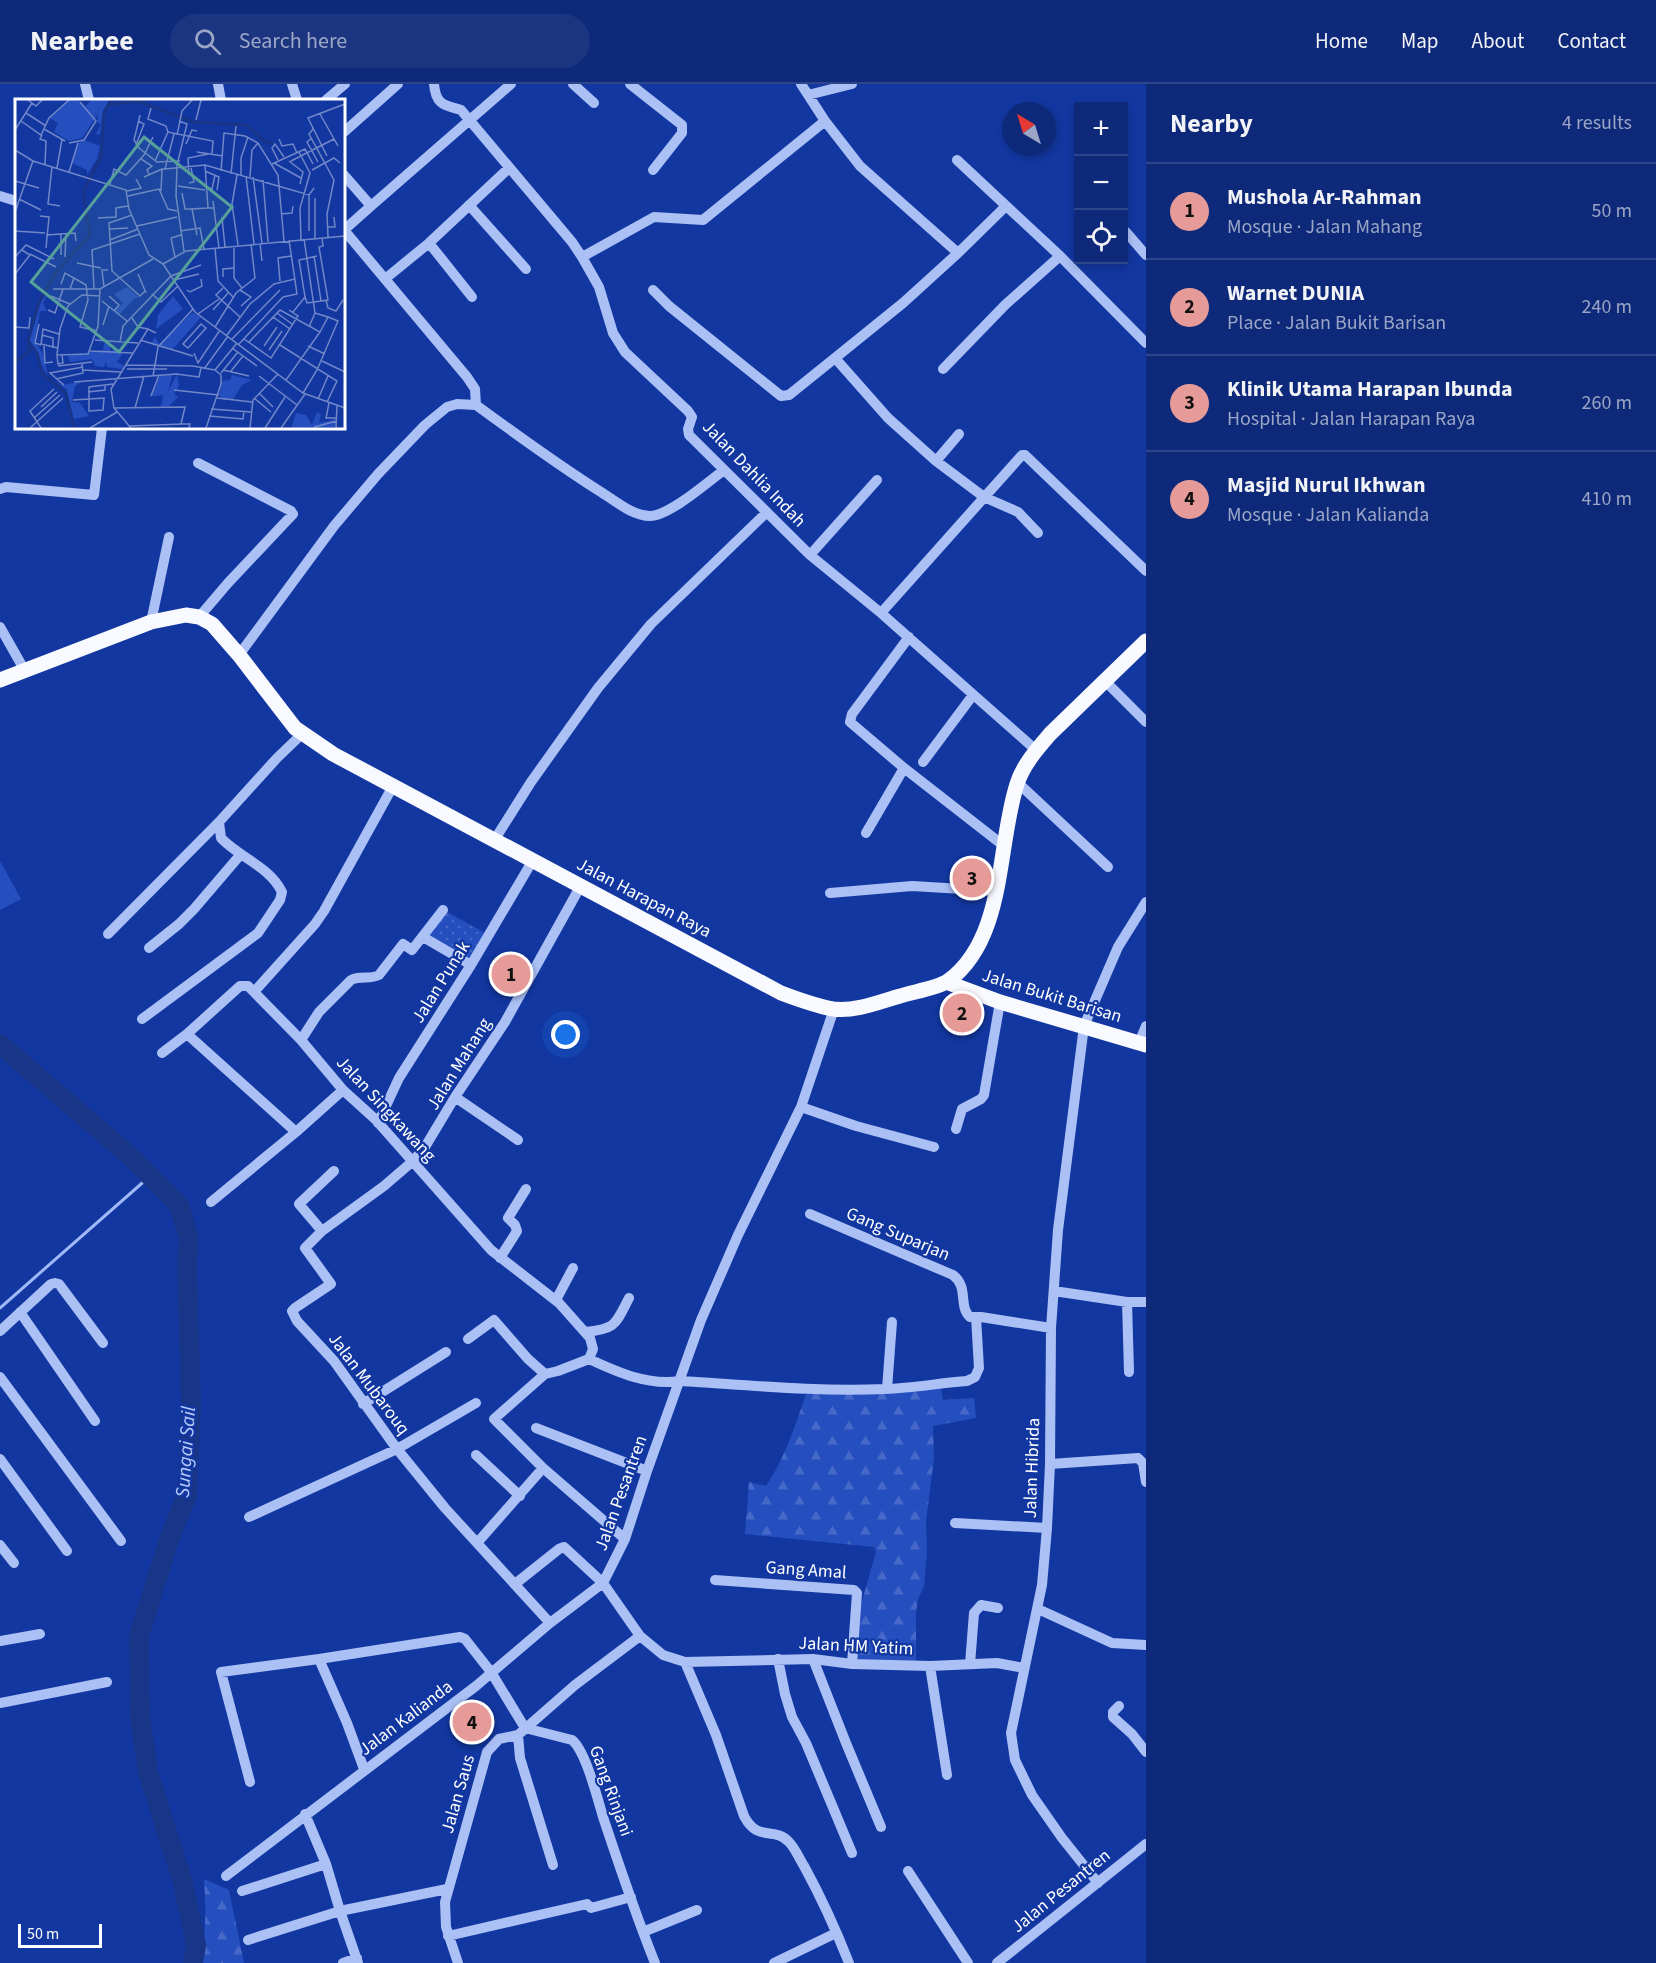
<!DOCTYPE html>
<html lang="en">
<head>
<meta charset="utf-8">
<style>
  body { margin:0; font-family:"Source Sans 3",sans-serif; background:#1c3580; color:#f1f3f6 }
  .controls { position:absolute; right:18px; top:18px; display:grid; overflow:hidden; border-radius:0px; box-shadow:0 3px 9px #0003 }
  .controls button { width:54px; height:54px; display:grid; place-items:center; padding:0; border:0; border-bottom:2px solid #2e458a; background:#0e2979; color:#f1f3f6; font:30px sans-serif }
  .compass { position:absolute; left:1002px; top:18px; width:54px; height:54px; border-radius:50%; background:#0e2979; box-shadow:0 3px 9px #0003; rotate:322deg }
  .scale { position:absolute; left:18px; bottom:15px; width:84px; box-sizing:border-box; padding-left:6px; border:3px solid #fff; border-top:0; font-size:16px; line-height:21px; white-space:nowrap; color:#fff; -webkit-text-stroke:4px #1237a1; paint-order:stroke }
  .you { position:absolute; left:566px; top:951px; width:21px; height:21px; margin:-15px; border:4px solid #fff; border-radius:50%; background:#1a73e8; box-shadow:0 0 0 9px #1a73e833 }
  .badge { display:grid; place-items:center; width:39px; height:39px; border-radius:50%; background:#e69b98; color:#111; font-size:20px; font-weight:700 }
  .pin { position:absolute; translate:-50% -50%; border:3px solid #fff; box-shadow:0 2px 6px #0006 }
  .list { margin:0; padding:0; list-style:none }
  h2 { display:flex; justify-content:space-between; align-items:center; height:78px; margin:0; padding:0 24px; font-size:26px }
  h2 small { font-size:20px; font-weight:400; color:#9ba6c6 }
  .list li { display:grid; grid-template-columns:39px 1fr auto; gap:18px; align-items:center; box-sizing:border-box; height:96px; padding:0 24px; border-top:2px solid #2e458a }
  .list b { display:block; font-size:22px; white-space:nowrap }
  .list p { margin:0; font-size:20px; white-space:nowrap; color:#9ba6c6 }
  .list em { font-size:20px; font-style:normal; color:#9ba6c6 }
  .icon { flex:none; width:33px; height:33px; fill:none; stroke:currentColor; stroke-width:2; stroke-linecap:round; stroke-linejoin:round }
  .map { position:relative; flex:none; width:1146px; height:1879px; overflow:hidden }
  header { display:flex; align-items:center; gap:36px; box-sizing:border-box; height:84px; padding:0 30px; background:#0e2979; border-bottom:2px solid #2e458a }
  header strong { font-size:28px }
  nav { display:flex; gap:33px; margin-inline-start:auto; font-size:21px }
  .search { width:420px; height:54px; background:#1c3580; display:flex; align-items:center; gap:15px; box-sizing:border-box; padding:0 21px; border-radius:33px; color:#9ba6c6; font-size:22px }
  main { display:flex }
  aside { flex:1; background:#0e2979 }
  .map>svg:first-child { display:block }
  .grass { fill:url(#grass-dots) }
  .forest { fill:url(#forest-firs) }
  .garden { fill:#254fbf }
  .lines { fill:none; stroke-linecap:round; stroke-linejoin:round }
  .stream { stroke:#9eb8f8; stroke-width:3 }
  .river { stroke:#193587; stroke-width:20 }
  .minor { stroke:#abc0f5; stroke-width:10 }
  .major { stroke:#f9faff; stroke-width:15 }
  .labels { text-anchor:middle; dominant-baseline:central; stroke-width:4.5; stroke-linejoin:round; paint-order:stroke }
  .street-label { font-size:18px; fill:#fff; stroke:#1237a1 }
  .water-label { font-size:20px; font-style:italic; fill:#b8cbfb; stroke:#1237a1 }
  .inset-river { fill:none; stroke:#193587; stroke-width:3 }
  .inset-road { fill:none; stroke:#7187c7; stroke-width:1.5 }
  .view { fill:#579f9a; fill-opacity:0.15; stroke:#579f9a; stroke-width:3 }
  .inset-edge { fill:none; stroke:#fff; stroke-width:3 }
</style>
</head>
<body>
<header>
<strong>Nearbee</strong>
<div class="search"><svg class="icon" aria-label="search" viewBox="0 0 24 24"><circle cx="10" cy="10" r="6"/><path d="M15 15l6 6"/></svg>Search here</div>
<nav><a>Home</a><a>Map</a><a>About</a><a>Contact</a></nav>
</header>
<main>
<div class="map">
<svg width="1146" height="1879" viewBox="0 0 1146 1879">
  <defs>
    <pattern id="grass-dots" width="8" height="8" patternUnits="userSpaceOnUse" patternTransform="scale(1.5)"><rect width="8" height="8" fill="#254fbf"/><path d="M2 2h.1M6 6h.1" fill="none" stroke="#4669c9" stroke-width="1.8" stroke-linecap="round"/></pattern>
    <pattern id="forest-firs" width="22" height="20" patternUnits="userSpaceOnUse" patternTransform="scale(1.5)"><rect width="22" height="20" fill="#254fbf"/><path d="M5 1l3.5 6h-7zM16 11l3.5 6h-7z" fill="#4669c9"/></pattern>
  </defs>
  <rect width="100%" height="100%" fill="#1237a1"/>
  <!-- grass -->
  <path class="grass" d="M445,827L487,850L471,876L429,851Z"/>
  <!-- forest -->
  <path class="forest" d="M941,1304L943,1316L974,1314L976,1334L933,1342L934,1374L926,1437L927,1467L924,1502L918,1515L916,1528V1579L856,1578L858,1531L876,1468L874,1463L745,1450L749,1398L766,1402C785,1374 795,1342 806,1310L880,1308Z
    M204,1795L229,1806L244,1879H201C206,1851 206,1823 204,1795Z"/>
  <!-- garden -->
  <path class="garden" d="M0,777L21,815L0,826Z"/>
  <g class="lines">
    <!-- stream -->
    <path class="stream" d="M0,1224L149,1093"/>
    <!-- river -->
    <path class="river" d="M0,960L131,1073L179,1121L189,1154L187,1179L191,1323L187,1411L169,1456L139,1552L140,1632L148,1688L183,1799L196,1861L193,1879"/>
    <!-- minor -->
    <path class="minor" d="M85,0L89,16
      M218,0L221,16
      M292,0L297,16
      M434,0C436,22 445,21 461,26L572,158L582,173L599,203L613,249L625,268L688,327L692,333L688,345L689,351L810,471L881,529L1036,666
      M573,0L594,19
      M630,0L682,41V49L653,86
      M801,0L825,37L860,82L958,169L1006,122
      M808,11L852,0
      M326,16L345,0
      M344,48L398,0
      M957,76L1060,172L1146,259
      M344,91L371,122L344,146
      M0,112L16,117
      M469,121L526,185
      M371,122L511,0
      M344,146L467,293L475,305L476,321
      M1126,148L1146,171
      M429,159L472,213
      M958,169L903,219L835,274L888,334L936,377L984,413L1018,428L1038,449
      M582,173L654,133L703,136L825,37
      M385,195L429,159L509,84
      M653,206L669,222L781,312L789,311L835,274
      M943,285L1005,221L1060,172
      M936,377L959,350
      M198,379L291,427L293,430L228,499L199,533
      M0,405L6,403L94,411L102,344
      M810,471L877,396
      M881,529L1022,371H1025L1146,487
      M151,538L169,453
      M0,543L25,587
      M909,553L852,630L850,638L904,684L1004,762
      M239,571L334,442L378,390L425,341L447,323L457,320L476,321C517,351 558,381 601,408C615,417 633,432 650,432C669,432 708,398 724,386
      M1105,597L1146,638
      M923,678L973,611
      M1017,698L1108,783
      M393,702L324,827L315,840L254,908L301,956L343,1006L375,1035L491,1166L559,1219L590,1254L593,1265L589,1275C617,1288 648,1302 680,1297C748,1301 817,1308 885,1305C913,1304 940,1299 967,1297L975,1293L979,1284L976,1233
      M866,749L904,684
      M495,755L531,698L598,604L651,540L767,428
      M830,809L912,802L996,807
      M108,850L219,738
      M423,853L471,881
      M149,864L179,840L194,825L241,770
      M142,935L258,849L280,816L282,808C269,782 240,774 221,754L219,738L277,674L302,650
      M187,950L296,1048
      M301,956L319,928L351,896C360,891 370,896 379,891L403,860L412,866L443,826
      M1139,959L1146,942
      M162,969L187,950L240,902H248L254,908
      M455,1013L518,1056
      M801,1023L856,1042L934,1063
      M378,1039L399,994L471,881L533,776
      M956,1045L962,1025L981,1015L984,1011L1000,918
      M211,1118L296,1048L343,1006
      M810,1130L953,1191C969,1203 958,1222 970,1233H981L1051,1244
      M322,1147L299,1120L334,1087
      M500,1174L517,1147L515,1141L508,1134L526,1105
      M1054,1207L1127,1218H1146
      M556,1216L573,1184
      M1127,1218L1129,1288
      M20,1228L95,1337
      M0,1247L51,1200L55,1199L59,1200L103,1259
      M585,1248C616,1245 615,1241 629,1214
      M468,1255L494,1236L528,1275L545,1290L558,1287L589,1275
      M545,1290L494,1335L543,1384L625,1455
      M0,1293L121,1457
      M887,1305L892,1238
      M363,1320L446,1268
      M536,1344L647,1387
      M476,1371L520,1412
      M0,1375L67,1467
      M1050,1380L1138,1374L1143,1379L1146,1398
      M249,1433L397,1365L476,1319
      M955,1439L1047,1444
      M477,1459L543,1384
      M0,1461L14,1479
      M715,1496L854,1506L857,1509L852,1580
      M515,1500L559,1465L564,1463L603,1499L640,1552L663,1571L685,1578L716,1651L744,1732C758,1759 774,1742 789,1758C795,1764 799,1774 804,1782C821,1813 836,1846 849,1879
      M1038,1525L1112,1559L1146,1561
      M550,1539L445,1424L397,1365L334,1277L297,1237L292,1227L295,1224L331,1200L305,1164L322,1147L384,1102L413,1077L425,1063L455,1013L505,938L580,803
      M0,1557L40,1550
      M319,1575L460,1553L465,1555L491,1588L525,1644L572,1656C586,1667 598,1717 604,1736C620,1784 636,1832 655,1879
      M778,1575L785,1610L792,1633L806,1659L852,1769
      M813,1575L846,1659L881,1743
      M685,1578L813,1575L852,1580L930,1582L997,1579L1024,1584
      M970,1580L974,1529L981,1521L998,1524
      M930,1582L947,1691
      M0,1619L107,1598
      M1119,1622L1113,1628V1633L1132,1650L1146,1668
      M518,1651L520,1674L553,1781
      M250,1698L221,1588L319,1575L347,1639L364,1685
      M305,1730L326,1780L340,1827L358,1879
      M908,1787L968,1879
      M226,1792L476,1602L550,1539L603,1499L625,1455L647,1387L701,1236L738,1151L801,1023L834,925
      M1098,1799L1062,1754L1032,1711L1015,1676L1011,1649L1042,1501L1047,1444L1050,1380L1051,1244L1058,1146L1084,942L1118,863L1146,818
      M242,1807L326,1780
      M643,1848L697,1826
      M448,1852L587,1820L591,1824L631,1813
      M248,1856L340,1827L447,1805
      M343,1879L357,1874
      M458,1879L446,1843L445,1818L487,1668L499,1655L518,1651L575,1601L640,1552
      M774,1879L836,1849
      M997,1879L1146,1760"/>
    <!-- major -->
    <path class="major" d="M0,596L151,538L186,531L199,533L212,540L239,571L295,644L333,670L781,909C797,915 816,922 833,925C855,928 879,918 900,912C912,908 938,904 948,897C1006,855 997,761 1017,700C1023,681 1037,665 1050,650L1146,557
      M946,898L1000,918L1146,961"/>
  </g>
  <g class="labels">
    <!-- street labels -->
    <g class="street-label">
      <text transform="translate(754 390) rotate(46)">Jalan Dahlia Indah</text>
      <text transform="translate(644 814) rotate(28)">Jalan Harapan Raya</text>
      <text transform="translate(441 898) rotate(-58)">Jalan Punak</text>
      <text transform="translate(1052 912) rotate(17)">Jalan Bukit Barisan</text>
      <text transform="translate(459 980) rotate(-58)">Jalan Mahang</text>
      <text transform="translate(386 1025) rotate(47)">Jalan Singkawang</text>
      <text transform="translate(898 1150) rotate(23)">Gang Suparjan</text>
      <text transform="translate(369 1300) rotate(53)">Jalan Mubarouq</text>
      <text transform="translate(1032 1384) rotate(-88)">Jalan Hibrida</text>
      <text transform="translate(621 1409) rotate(-70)">Jalan Pesantren</text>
      <text transform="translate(806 1486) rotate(4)">Gang Amal</text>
      <text transform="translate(856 1562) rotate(3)">Jalan HM Yatim</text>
      <text transform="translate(406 1634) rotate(-37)">Jalan Kalianda</text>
      <text transform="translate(611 1707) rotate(70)">Gang Rinjani</text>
      <text transform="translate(458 1710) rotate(-74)">Jalan Saus</text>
      <text transform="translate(1061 1807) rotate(-39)">Jalan Pesantren</text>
    </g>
    <!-- water labels -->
    <g class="water-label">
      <text transform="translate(186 1368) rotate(-86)">Sungai Sail</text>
    </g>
  </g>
  <!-- overview -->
  <g transform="translate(15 15)">
    <rect width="330" height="330" fill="#1237a1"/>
    <path d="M69,41L85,47L82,60L72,76V71L57,64L64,44ZM158,197L168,210L141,230L143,216ZM177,214L186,218L157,251L136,245L140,238L144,245Z" fill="#254fbf"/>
    <path d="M112,188L125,199H120L104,216L100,212L108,204L99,195ZM36,189L28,204L32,212H25L20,242L28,255L33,278L14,241L26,203ZM89,244L95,247V252L101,250L108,254L102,263L109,267L107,270L92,268L91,263L89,268L80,267L77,260L55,263L53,257L88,251ZM162,275L164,287L159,295L163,298L154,307L146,308L148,296L131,298L136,297L145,277L157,276L153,293ZM217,276L237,281L227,286L218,301H209L204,296L206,282L215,281ZM40,282L48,286L68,282L60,287L57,303L65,304L74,317L59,320L51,290ZM302,313L306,315L304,324L321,320L320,328L276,329L281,314L291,316L297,326Z" fill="#254fbf"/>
    <path d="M54,1H63L70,8L76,1H94L88,12L85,36L81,35L86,25L82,23L83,15L67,39L54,42L39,33L43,24L35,19Z" fill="#254fbf"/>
    <path class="inset-river" d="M94,6L122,2L179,23L231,26L252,44H258M0,263L15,252L13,245M59,329L51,294L27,275L22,254L13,242L24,203L41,173L75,136L68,93L86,58L89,14L96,1"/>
    <path class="inset-road" d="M13,1L21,7L27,1M136,9L133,20L151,27L153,33M11,14L31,27M305,15L323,47M125,16L119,41L124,49L142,63L165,62M181,21L186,1M6,22L26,36L34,19L54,1M164,22L172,25L162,66L161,97L169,152M29,30L50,42M298,30L294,35L319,81L312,115L313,138M0,31L17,4M27,36L25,40L31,42L30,66M162,36L167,12L177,1M297,39L292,43L303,63M264,40L267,47L278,45L282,54M54,44L69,41L81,22L65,3M171,45L177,31L182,32M121,46L129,25L123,22M0,51L18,62L111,91L114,110L134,156L148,165L171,152L330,137M182,53L208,57M284,53L295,74L285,109L286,141M312,57L293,19L330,5M126,60L137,67L132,71L134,75M263,61L257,49L260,45L269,58M140,62L153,33L198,42L197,56M274,62L288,73L285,85M276,62L319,40M259,64L286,79M257,65L290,50L298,65M190,66L193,109H199M37,68L33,105L45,107M42,69L47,40M150,70L190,66L294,96L299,89M297,71L319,59L325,64M190,72L204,78L202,91M206,72L209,34L230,37L243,44L263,76L269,142M54,73L63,44M216,75L221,27M174,76L173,59L193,55M222,76L217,105L223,146M226,76V59L233,38M231,77L239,145M129,78L147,70M235,78L237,51L243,44M238,78L247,144M248,81L253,143M0,82L24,89M174,84L179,83L176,69M95,85L99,70L111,76L129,56L138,38M163,87L190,91M191,88L197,90L200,76M112,92L126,89L121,80M146,92L147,70H150L159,35M167,94L170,110H177M113,97L144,90L153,110L162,112M300,99V139M4,100L26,111M198,102L204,149M0,113L18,62M266,115L277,114L278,107M117,116L94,124L97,172L125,197L130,192M25,117L34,118L31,149M207,118L210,148M83,119L101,118V109L113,107M122,127L162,118M312,128H320L319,118M95,130L113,129M0,132L30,134M165,132L185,129L189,150M294,132V96M31,136L60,134L61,142M182,136L177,110L193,109M289,140L300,214L294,228M95,141L123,130M245,144L247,162M219,147V179L227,189M200,149L203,182L219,199M15,155L41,168M46,156V135M299,157L306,202M0,158L11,146L39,160M50,158L51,135M160,158L156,139L166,136M62,164L86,169M148,165L180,213L288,294L330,309M0,175L15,156L7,151M123,175L131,194M208,178V170L220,169M59,179L71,186L73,201L65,228L82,232M159,181L184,175M265,182L263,159L276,157M46,185L50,174L59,179L55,190M89,188L87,171H93M208,189L201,196L225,218M38,190H85L138,160M79,190L77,151L125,135M172,191L175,193L187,187L186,180M225,191L236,198L226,207M137,195L146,203L163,187M36,197L55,205M85,197L67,196L53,207L45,230L42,256L73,255L83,227L85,190M94,197L104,206L99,212M268,198L282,195L274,141M290,198L292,204L313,201L304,148L308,147L307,139M311,201L313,209L321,212L328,201M87,202L112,222M33,211L40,214L48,190M198,211L213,194M278,213L290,198L284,161L302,157M262,214L277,225M300,214L313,218L305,233M183,215L204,200M258,218L275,230M117,219L123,228L133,230M24,225L20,244L26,246M186,225L191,229L173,249L168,245ZM88,226L94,207M0,228L14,229L15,218M200,228L221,194L240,179L236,145M27,236L38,239V249M212,236L235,205L259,185L280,180M217,240L265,191M229,240L256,259L283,217L274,211M80,241L123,244M125,241L178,257M105,243L108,227L156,177L186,166M234,243L265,211L305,233L271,281M224,245L268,198M265,246L322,282L312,303M29,247L30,264L38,263M249,247L262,228M293,247L310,255M43,249L26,245L28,230L44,235M217,249L242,267M254,251L267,232M75,252L117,254M179,254L183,264L205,231M42,256L43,265L48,264L47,256M307,262L330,273M111,266L178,267L200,271M43,267L77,263M112,270H152M189,270L213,237M68,271L106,273M208,271L234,277M216,272L228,257M206,274L223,253M138,277L143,248L178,210M244,277L282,306M41,280L68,274L67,264M59,283L161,275L184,278L186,269M49,286L35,274L68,268M159,291L204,296M73,293L90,291V286M244,294L258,308M288,294L302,271L323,222L313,218M136,297L144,276M89,299L88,311L74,312V288L98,285M202,299L237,303M239,299L256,313M303,300L313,277M58,301L90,299M314,304L311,319H322M26,308L42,293M99,309L170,308L166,325M120,309L129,277M196,310L236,313M194,317L228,320L229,312M19,319L45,296M115,327L168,325H175L174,329M299,328L322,322M15,329L48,299M26,329L15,312L39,290M75,329L102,313M116,329L99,309L96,290L133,230L141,234M191,329L206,285V276L200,271L222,244M235,329L238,301L263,275M250,329L270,298M266,329L290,295M321,329L322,307"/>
    <path class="view" d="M129,38L217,108L104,253L16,183Z"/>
    <rect width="330" height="330" class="inset-edge"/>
  </g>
</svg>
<div class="controls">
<button>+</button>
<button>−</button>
<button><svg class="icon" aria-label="locate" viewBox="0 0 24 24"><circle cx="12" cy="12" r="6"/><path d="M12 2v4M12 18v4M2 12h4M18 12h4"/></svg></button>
</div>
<svg class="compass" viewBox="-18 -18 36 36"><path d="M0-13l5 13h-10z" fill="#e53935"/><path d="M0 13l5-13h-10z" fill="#9ba6c6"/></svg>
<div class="scale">50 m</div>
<div class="you"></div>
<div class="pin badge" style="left:511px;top:890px">1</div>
<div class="pin badge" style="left:962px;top:929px">2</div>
<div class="pin badge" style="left:972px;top:794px">3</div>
<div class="pin badge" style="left:472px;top:1638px">4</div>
</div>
<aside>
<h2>Nearby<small>4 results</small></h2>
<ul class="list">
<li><span class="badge">1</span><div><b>Mushola Ar-Rahman</b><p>Mosque · Jalan Mahang</p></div><em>50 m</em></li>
<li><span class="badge">2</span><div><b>Warnet DUNIA</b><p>Place · Jalan Bukit Barisan</p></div><em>240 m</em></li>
<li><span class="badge">3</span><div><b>Klinik Utama Harapan Ibunda</b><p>Hospital · Jalan Harapan Raya</p></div><em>260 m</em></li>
<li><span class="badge">4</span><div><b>Masjid Nurul Ikhwan</b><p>Mosque · Jalan Kalianda</p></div><em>410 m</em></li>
</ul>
</aside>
</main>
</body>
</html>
